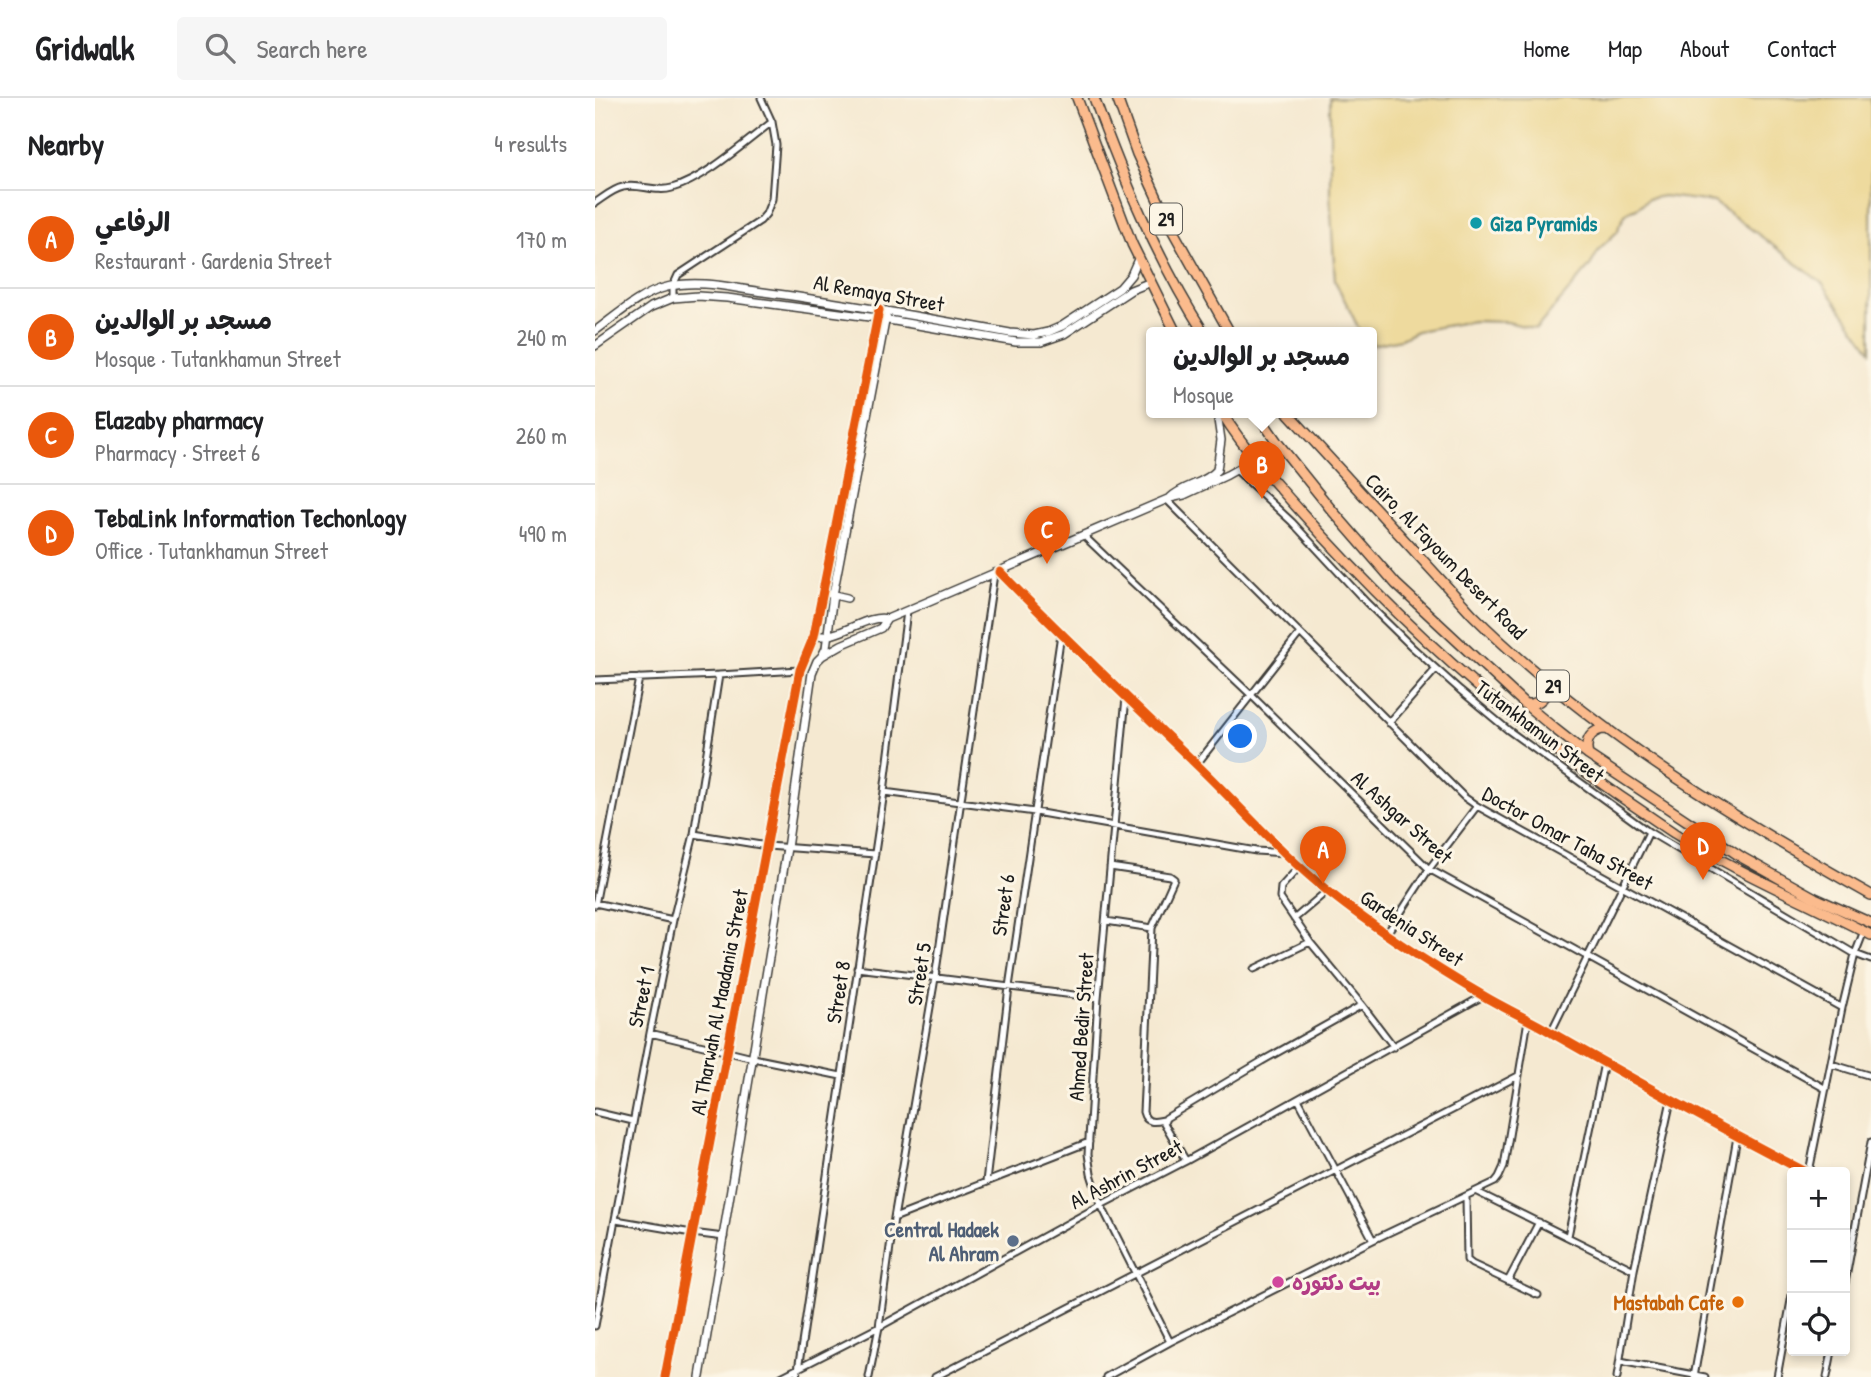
<!DOCTYPE html>
<html lang="en">
<head>
<meta charset="utf-8">
<style>
  body { margin:0; font-family:"Patrick Hand","Playpen Sans Arabic",sans-serif; background:#f6f6f6; color:#202124 }
  .controls { position:absolute; right:21px; bottom:21px; display:grid; overflow:hidden; border-radius:7px; box-shadow:0 4px 10px #0003 }
  .controls button { width:63px; height:63px; display:grid; place-items:center; padding:0; border:0; border-bottom:2px solid #e0e0e0; background:#fff; color:#202124; font:35px sans-serif }
  .you { position:absolute; left:646px; top:639px; width:24px; height:24px; margin:-18px; border:5px solid #fff; border-radius:50%; background:#1a73e8; box-shadow:0 0 0 10px #1a73e833 }
  .badge { display:grid; place-items:center; width:46px; height:46px; border-radius:50%; background:#ea580c; color:#fff; font-size:23px; font-weight:700 }
  .pin { position:absolute; translate:-50% -58px; filter:drop-shadow(0 2px 4px #0008) }
  .pin::after { content:''; position:absolute; top:37px; width:24px; height:21px; background:inherit; clip-path:polygon(0 0,100% 0,50% 100%) }
  .popup { position:absolute; left:551px; top:229px; width:231px; height:91px; box-sizing:border-box; display:grid; place-content:center; border-radius:7px; background:#fff; filter:drop-shadow(0 2px 5px #0005); font-size:23px; white-space:nowrap; color:#757577 }
  .popup b { font-size:26px; color:#202124 }
  .popup::after { content:''; position:absolute; left:50%; top:100%; margin-left:-14px; border:14px solid transparent; border-top-color:#fff }
  .list { margin:0; padding:0; list-style:none }
  h2 { display:flex; justify-content:space-between; align-items:center; height:91px; margin:0; padding:0 28px; font-size:30px }
  h2 small { font-size:23px; font-weight:400; color:#757577 }
  .list li { display:grid; grid-template-columns:46px 1fr auto; gap:21px; align-items:center; box-sizing:border-box; height:98px; padding:0 28px; border-top:2px solid #e0e0e0 }
  .list b { display:block; font-size:26px; white-space:nowrap }
  .list p { margin:0; font-size:23px; white-space:nowrap; color:#757577 }
  .list em { font-size:23px; font-style:normal; color:#757577 }
  .icon { flex:none; width:38px; height:38px; fill:none; stroke:currentColor; stroke-width:2; stroke-linecap:round; stroke-linejoin:round }
  .map { position:relative; flex:none; width:1276px; height:1279px; overflow:hidden }
  header { display:flex; align-items:center; gap:42px; box-sizing:border-box; height:98px; padding:0 35px; background:#fff; border-bottom:2px solid #e0e0e0 }
  header strong { font-size:33px }
  nav { display:flex; gap:38px; margin-inline-start:auto; font-size:24px }
  .search { width:490px; height:63px; background:#f6f6f6; display:flex; align-items:center; gap:18px; box-sizing:border-box; padding:0 24px; border-radius:7px; color:#757577; font-size:26px }
  main { display:flex }
  aside { flex:1; background:#fff }
  .map>svg:first-child { display:block }
  .sand { fill:#eeda9e; stroke:#857b5d; stroke-width:2 }
  .lines { fill:none; stroke-linecap:round; stroke-linejoin:round }
  .minor-casing { stroke:#3d3b37; stroke-width:9 }
  .tertiary-casing { stroke:#3d3b37; stroke-width:10 }
  .primary-casing { stroke:#3d3b37; stroke-width:12 }
  .trunk-casing { stroke:#3d3b37; stroke-width:12 }
  .minor { stroke:#fff; stroke-width:5 }
  .tertiary { stroke:#fff; stroke-width:7 }
  .primary { stroke:#fbbb8d; stroke-width:9 }
  .trunk { stroke:#fbbb8d; stroke-width:9 }
  .cycleway-casing { stroke:#fcf5e5; stroke-width:13 }
  .cycleway { stroke:#e8590c; stroke-width:9 }
  .culture-dot { fill:#0f9aa8; stroke:#fcf5e5; stroke-width:2.5 }
  .service-dot { fill:#5c6f8a; stroke:#fcf5e5; stroke-width:2.5 }
  .hotel-dot { fill:#d1479c; stroke:#fcf5e5; stroke-width:2.5 }
  .food-dot { fill:#e8710a; stroke:#fcf5e5; stroke-width:2.5 }
  .labels { text-anchor:middle; dominant-baseline:central; stroke-width:6; stroke-linejoin:round; paint-order:stroke }
  .shield { fill:#fcf5e5; stroke:#5f5d58; stroke-width:2 }
  .shield-label { font-size:19px; font-weight:bold; fill:#1c1c1c }
  .culture-label { font-size:21px; font-weight:bold; fill:#0d838f; stroke:#fcf5e5; text-anchor:start }
  .street-label { font-size:21px; fill:#1c1c1c; stroke:#fcf5e5 }
  .service-label { font-size:21px; font-weight:bold; fill:#4e5e75; stroke:#fcf5e5; text-anchor:end }
  .hotel-label { font-size:21px; font-weight:bold; fill:#b23c85; stroke:#fcf5e5; text-anchor:start }
  .food-label { font-size:21px; font-weight:bold; fill:#c56008; stroke:#fcf5e5; text-anchor:end }
</style>
</head>
<body>
<header>
<strong>Gridwalk</strong>
<div class="search"><svg class="icon" aria-label="search" viewBox="0 0 24 24"><circle cx="10" cy="10" r="6"/><path d="M15 15l6 6"/></svg>Search here</div>
<nav><a>Home</a><a>Map</a><a>About</a><a>Contact</a></nav>
</header>
<main>
<aside>
<h2>Nearby<small>4 results</small></h2>
<ul class="list">
<li><span class="badge">A</span><div><b>الرفاعي</b><p>Restaurant · Gardenia Street</p></div><em>170 m</em></li>
<li><span class="badge">B</span><div><b>مسجد بر الوالدين</b><p>Mosque · Tutankhamun Street</p></div><em>240 m</em></li>
<li><span class="badge">C</span><div><b>Elazaby pharmacy</b><p>Pharmacy · Street 6</p></div><em>260 m</em></li>
<li><span class="badge">D</span><div><b>TebaLink Information Techonlogy</b><p>Office · Tutankhamun Street</p></div><em>490 m</em></li>
</ul>
</aside>
<div class="map">
<svg width="1276" height="1279" viewBox="0 0 1276 1279">
  <rect width="100%" height="100%" fill="#fcf5e5"/>
  <filter id="ink" filterUnits="userSpaceOnUse"><feTurbulence type="fractalNoise" baseFrequency=".0143" numOctaves="2"/><feDisplacementMap in="SourceGraphic" scale="14" xChannelSelector="R" yChannelSelector="G"/><feConvolveMatrix kernelMatrix="1 2 1 2 8 2 1 2 1" color-interpolation-filters="sRGB"/></filter>
  <filter id="wash" filterUnits="userSpaceOnUse"><feTurbulence type="fractalNoise" baseFrequency=".00686" numOctaves="4" result="noise"/><feDisplacementMap in="SourceGraphic" scale="28" xChannelSelector="R" yChannelSelector="G"/><feGaussianBlur stdDeviation="1.57" result="paint"/><feColorMatrix in="noise" values="0 0 0 0 0 0 0 0 0 0 0 0 0 0 0 0 0 1.4 0 .05"/><feComposite in="paint" operator="in"/></filter>
  <g filter="url(#wash)">
    <rect width="100%" height="100%" fill="#f5e9d1"/>
    <!-- sand -->
    <path class="sand" d="M735,0H1276V253L1228,186L1171,142L1119,104L1068,98L1053,101L1042,110L1036,112L1030,117L1024,128L1023,133L1005,150L995,168L941,231L912,224L878,223L822,233L806,241L777,247V235H766L740,183L735,96Z"/>
  </g>
  <g filter="url(#ink)">
    <g class="lines">
      <defs>
        <path id="minor" d="M0,105C9,99 18,91 28,89C44,85 61,95 77,90C110,81 149,45 177,24
          M78,200V188L83,177L165,123L171,116L177,101L181,47L177,24L166,0
          M641,372L697,424L771,504L817,549L865,592L913,632L1054,734L1260,856L1276,862
          M572,402L869,699L882,708L1247,910
          M489,438L656,597L834,771L1231,991
          M405,474C469,540 535,602 601,666C645,708 686,756 734,794C782,832 834,866 887,897C910,911 934,921 957,935C1041,983 1125,1030 1211,1074
          M0,582L124,577L205,572
          M531,599L503,900L493,1056L496,1076L506,1107L575,1244
          M794,625L841,571
          M602,666L705,535
          M289,694L440,714L661,753L691,755
          M99,736L172,748L280,756
          M705,768L686,789L685,800L715,844L767,907L799,949
          M515,769L575,778L579,781L557,830L548,1014C551,1026 560,1024 569,1022
          M0,805L78,822
          M0,807L44,580
          M699,821L732,793
          M511,823L557,830
          M791,837L834,771L882,708
          M262,870L503,900
          M659,871L715,844
          M956,934L1054,734
          M55,935L158,960L246,978
          M1236,966L1276,978
          M703,1001L778,1142
          M0,1014L38,1023
          M591,1063L569,1025L571,1020L667,963L767,907
          M1214,1074L1247,910L1260,856L1269,833
          M391,1084L414,889L466,536
          M882,1094L1039,1172
          M871,1099L872,1162L877,1166L943,1197
          M299,1120L494,1044
          M21,1122L97,1135L129,1139
          M973,1138L1009,965
          M913,1183L944,1124
          M1250,1185L1276,1044
          M0,1228L55,935L78,822L99,736L124,577
          M1025,1263L1110,1279
          M186,1279L284,1229L506,1107L591,1063L888,898
          M202,1279L289,694L312,513
          M274,1279L284,1229L299,1120L340,880L399,476
          M340,1279C535,1180 728,1077 923,978
          M511,1279L575,1244L778,1142L900,1084L904,1079L909,1068L933,922
          M1022,1279L1039,1172L1076,1002
          M1099,1279L1142,1039
          M1182,1279L1197,1197
          M1232,1279L1237,1253"/>
        <path id="tertiary" d="M0,233C22,217 46,195 72,189C103,181 137,190 168,194C251,205 333,220 415,235L439,237L453,234L467,228L525,190L536,177L544,159
          M0,248L56,209L78,200L103,198L132,200L282,220L421,244H446L469,236L536,192L556,184
          M575,400C588,387 610,386 622,372L626,342L622,315
          M235,496L252,500
          M219,538C246,541 271,516 292,521L575,400L589,397L632,377L650,367L657,368L675,382
          M227,558L246,547L286,530L292,521
          M70,1279L205,572L219,538L284,212
          M105,1279L192,750L217,575L222,563L227,558L231,550L238,497L292,213"/>
        <path id="primary" d="M482,0L537,146L581,235
          M627,315C655,360 692,398 728,438C817,535 917,624 1026,699C1044,711 1061,723 1079,735C1142,774 1210,803 1276,837"/>
        <path id="trunk" d="M499,0C529,82 562,161 609,235
          M522,0L542,56L574,126L635,235
          M662,315L682,344L735,410L801,486L930,606L960,631L993,657L1148,760L1220,800L1276,825
          M693,315L878,517C994,632 1134,717 1276,797
          M930,606C945,607 954,598 951,583
          M993,657C989,642 997,630 1013,631"/>
      </defs>
      <!-- minor casing -->
      <use href="#minor" class="minor-casing"/>
      <!-- tertiary casing -->
      <use href="#tertiary" class="tertiary-casing"/>
      <!-- primary casing -->
      <use href="#primary" class="primary-casing"/>
      <!-- trunk casing -->
      <use href="#trunk" class="trunk-casing"/>
      <!-- minor -->
      <use href="#minor" class="minor"/>
      <!-- tertiary -->
      <use href="#tertiary" class="tertiary"/>
      <!-- primary -->
      <use href="#primary" class="primary"/>
      <!-- trunk -->
      <use href="#trunk" class="trunk"/>
      <defs>
        <path id="cycleway" d="M405,474C469,540 535,602 601,666C645,708 686,756 734,794C782,832 834,866 887,897C910,911 934,921 957,935C1041,983 1125,1030 1211,1074
          M70,1279L205,572L219,538L284,212"/>
      </defs>
      <!-- cycleway casing -->
      <use href="#cycleway" class="cycleway-casing"/>
      <!-- cycleway -->
      <use href="#cycleway" class="cycleway"/>
    </g>
  </g>
  <!-- markers -->
  <circle class="culture-dot" cx="881" cy="125" r="7"/>
  <circle class="service-dot" cx="418" cy="1143" r="7"/>
  <circle class="hotel-dot" cx="683" cy="1184" r="7"/>
  <circle class="food-dot" cx="1143" cy="1204" r="7"/>
  <g class="labels">
    <!-- shield labels -->
    <g class="shield">
      <rect x="555" y="105.5" width="32" height="31" rx="5"/>
      <rect x="942" y="572.5" width="32" height="31" rx="5"/>
    </g>
    <g class="shield-label">
      <text x="571" y="121">29</text>
      <text x="958" y="588">29</text>
    </g>
    <!-- culture labels -->
    <g class="culture-label">
      <text x="895" y="125">Giza Pyramids</text>
    </g>
    <!-- street labels -->
    <g class="street-label">
      <text transform="translate(284 195) rotate(10)">Al Remaya Street</text>
      <text transform="translate(851 458) rotate(46)">Cairo, Al Fayoum Desert Road</text>
      <text transform="translate(945 633) rotate(37)">Tutankhamun Street</text>
      <text transform="translate(807 719) rotate(42)">Al Ashgar Street</text>
      <text transform="translate(973 740) rotate(29)">Doctor Omar Taha Street</text>
      <text transform="translate(408 807) rotate(-82)">Street 6</text>
      <text transform="translate(817 830) rotate(34)">Gardenia Street</text>
      <text transform="translate(324 876) rotate(-81)">Street 5</text>
      <text transform="translate(243 894) rotate(-81)">Street 8</text>
      <text transform="translate(46 899) rotate(-78)">Street 1</text>
      <text transform="translate(124 904) rotate(-79)">Al Tharwah Al Maadania Street</text>
      <text transform="translate(486 929) rotate(-86)">Ahmed Bedir Street</text>
      <text transform="translate(531 1076) rotate(-28)">Al Ashrin Street</text>
    </g>
    <!-- service labels -->
    <g class="service-label">
      <text x="404" y="1131">Central Hadaek<tspan x="404" dy="24">Al Ahram</tspan></text>
    </g>
    <!-- hotel labels -->
    <g class="hotel-label">
      <text x="697" y="1184">بيت دكتوره</text>
    </g>
    <!-- food labels -->
    <g class="food-label">
      <text x="1129" y="1204">Mastabah Cafe</text>
    </g>
  </g>
</svg>
<div class="controls">
<button>+</button>
<button>−</button>
<button><svg class="icon" aria-label="locate" viewBox="0 0 24 24"><circle cx="12" cy="12" r="6"/><path d="M12 2v4M12 18v4M2 12h4M18 12h4"/></svg></button>
</div>
<div class="you"></div>
<div class="pin badge" style="left:728px;top:786px">A</div>
<div class="pin badge" style="left:667px;top:401px">B</div>
<div class="popup"><b>مسجد بر الوالدين</b>Mosque</div>
<div class="pin badge" style="left:452px;top:466px">C</div>
<div class="pin badge" style="left:1108px;top:782px">D</div>
</div>
</main>
</body>
</html>
